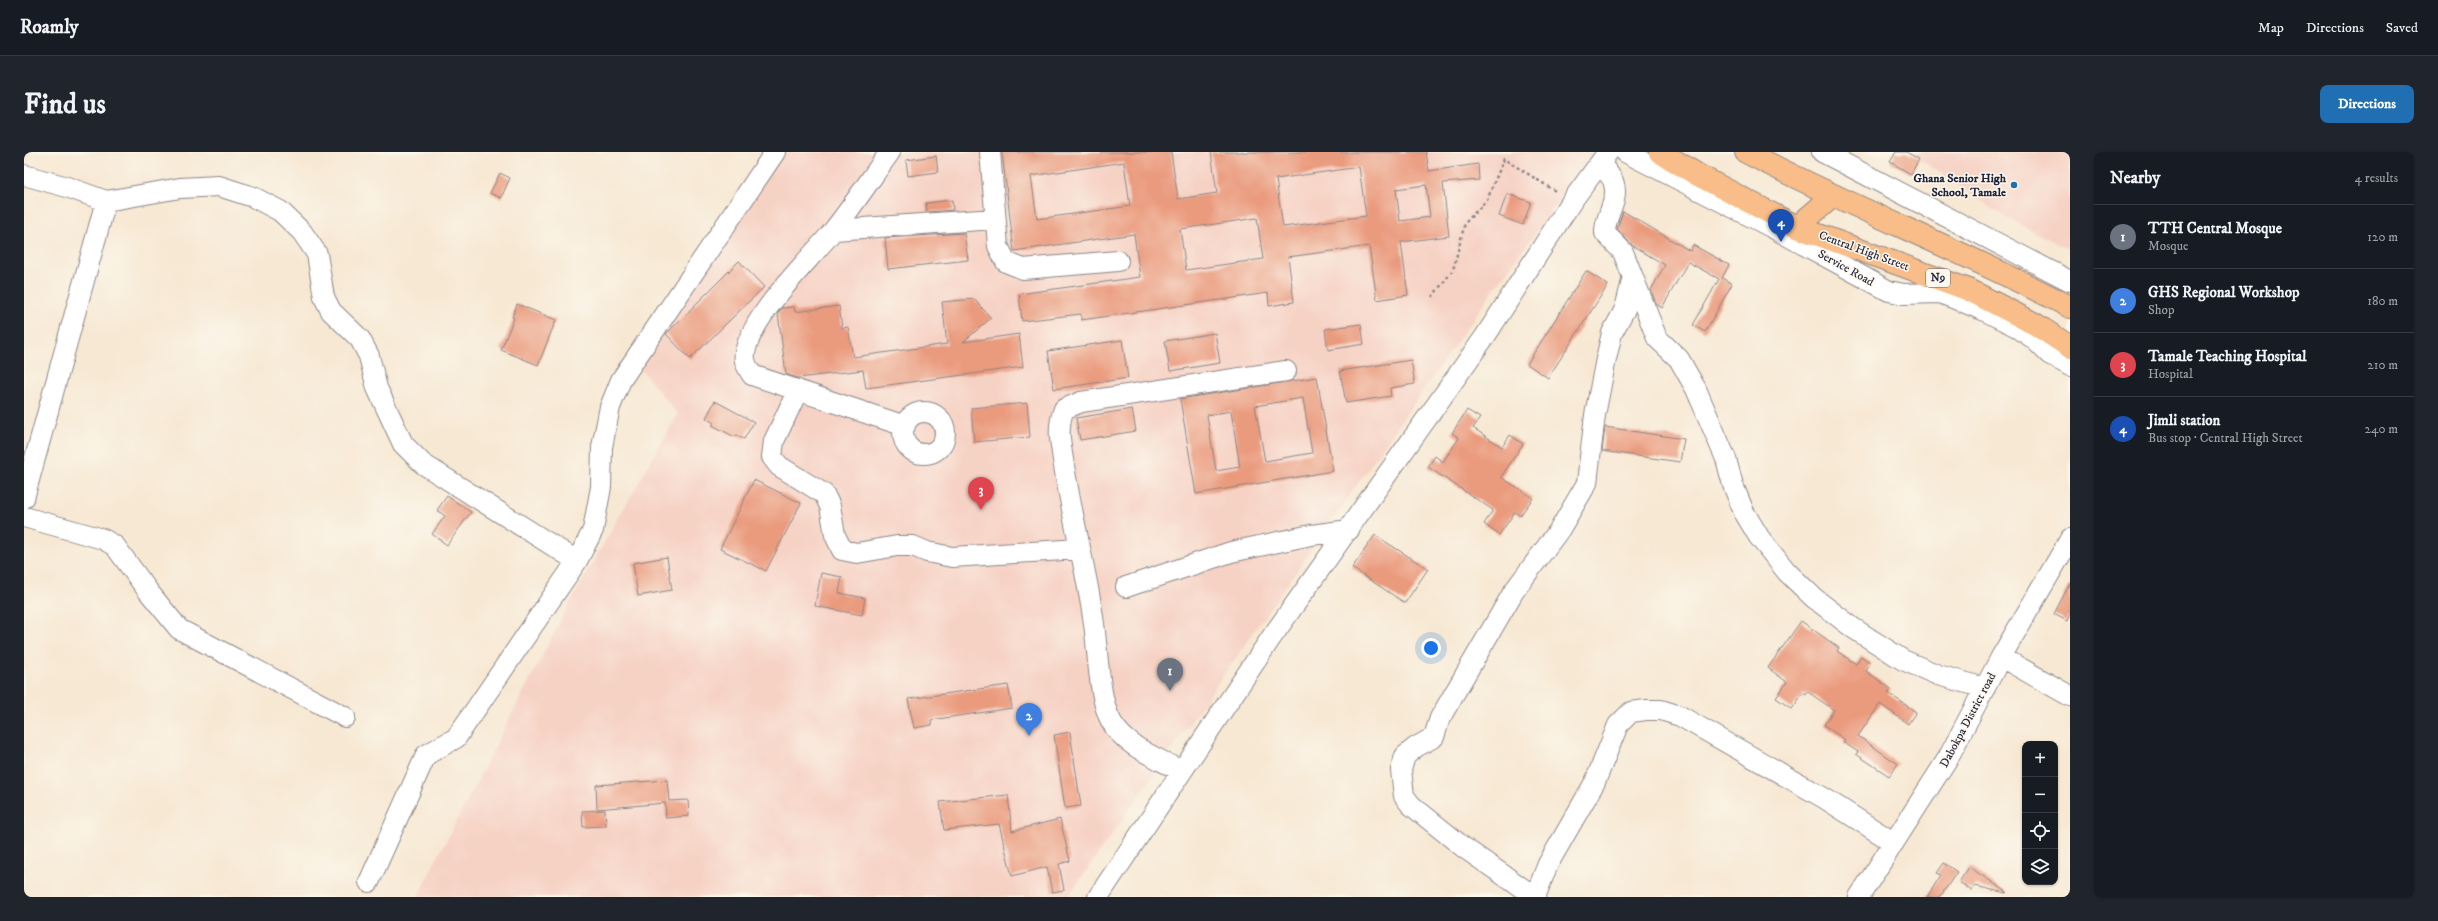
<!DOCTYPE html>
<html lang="en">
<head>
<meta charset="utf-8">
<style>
  body { margin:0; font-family:"IM FELL DW Pica",serif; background:#20242c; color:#f1f3f6 }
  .controls { position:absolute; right:12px; bottom:12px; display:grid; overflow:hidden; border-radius:8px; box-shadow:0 1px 3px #0004 }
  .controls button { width:36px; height:36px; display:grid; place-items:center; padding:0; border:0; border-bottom:1px solid #363941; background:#171b24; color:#f1f3f6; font:20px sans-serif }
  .you { position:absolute; left:1407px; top:496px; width:14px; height:14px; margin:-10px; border:3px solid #fff; border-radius:50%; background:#1a73e8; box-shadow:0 0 0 6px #1a73e833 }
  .badge { display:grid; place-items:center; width:26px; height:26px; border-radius:50%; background:#1f6fb2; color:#fff; font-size:13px; font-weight:700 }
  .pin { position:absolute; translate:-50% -33px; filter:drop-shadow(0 1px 2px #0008) }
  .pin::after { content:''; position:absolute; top:21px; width:14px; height:12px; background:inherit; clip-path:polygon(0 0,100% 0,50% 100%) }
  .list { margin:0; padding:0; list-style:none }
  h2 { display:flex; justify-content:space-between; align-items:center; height:52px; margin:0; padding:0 16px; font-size:17px }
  h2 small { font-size:13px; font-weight:400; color:#9ea1a6 }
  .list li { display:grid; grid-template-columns:26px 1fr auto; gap:12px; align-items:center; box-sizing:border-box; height:64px; padding:0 16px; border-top:1px solid #363941 }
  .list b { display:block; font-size:15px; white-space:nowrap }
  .list p { margin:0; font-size:13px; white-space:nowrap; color:#9ea1a6 }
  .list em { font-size:13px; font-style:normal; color:#9ea1a6 }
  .icon { flex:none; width:22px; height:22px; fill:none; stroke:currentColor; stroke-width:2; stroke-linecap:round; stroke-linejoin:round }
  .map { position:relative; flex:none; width:2046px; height:745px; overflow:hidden; border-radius:8px }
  header { display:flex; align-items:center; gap:24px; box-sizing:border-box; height:56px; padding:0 20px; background:#171b24; border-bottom:1px solid #363941 }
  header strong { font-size:19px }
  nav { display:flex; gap:22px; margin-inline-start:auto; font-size:14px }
  .intro { display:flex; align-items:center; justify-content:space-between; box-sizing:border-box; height:96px; padding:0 24px }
  h1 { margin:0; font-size:28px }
  .button { padding:10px 18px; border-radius:8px; background:#1f6fb2; color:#fff; font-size:14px; font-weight:700 }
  main { display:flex; gap:24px; padding:0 24px }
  aside { flex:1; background:#171b24; border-radius:8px; box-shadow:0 1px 3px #0004 }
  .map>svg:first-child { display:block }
  .built { fill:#f6d2c4 }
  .building { fill:#ea9a7d; fill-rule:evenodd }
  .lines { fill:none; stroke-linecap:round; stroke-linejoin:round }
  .minor-casing { stroke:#8c8587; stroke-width:22 }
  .highway-casing { stroke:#8c8587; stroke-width:24 }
  .path { stroke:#8c8587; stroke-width:2.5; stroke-dasharray:3 3; stroke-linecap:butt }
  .minor { stroke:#fff; stroke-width:20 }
  .highway { stroke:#f8bd88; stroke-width:22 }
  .poi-dot { fill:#1f6fb2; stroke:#fbf7ec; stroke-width:1.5 }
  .labels { text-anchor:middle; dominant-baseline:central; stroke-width:3; stroke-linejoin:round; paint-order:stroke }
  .shield { fill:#fbf7ec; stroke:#636270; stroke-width:1 }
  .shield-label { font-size:11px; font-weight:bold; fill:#22223b }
  .poi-label { font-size:12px; font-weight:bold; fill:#22223b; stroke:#fbf7ec; text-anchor:end }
  .street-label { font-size:12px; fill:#22223b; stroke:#fbf7ec }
</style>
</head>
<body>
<header>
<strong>Roamly</strong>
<nav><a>Map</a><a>Directions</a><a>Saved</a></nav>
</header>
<div class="intro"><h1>Find us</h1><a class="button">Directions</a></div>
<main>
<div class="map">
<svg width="2046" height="745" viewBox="0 0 2046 745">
  <rect width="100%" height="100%" fill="#fbf7ec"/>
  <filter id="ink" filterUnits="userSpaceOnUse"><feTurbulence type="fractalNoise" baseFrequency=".025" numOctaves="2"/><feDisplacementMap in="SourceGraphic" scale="8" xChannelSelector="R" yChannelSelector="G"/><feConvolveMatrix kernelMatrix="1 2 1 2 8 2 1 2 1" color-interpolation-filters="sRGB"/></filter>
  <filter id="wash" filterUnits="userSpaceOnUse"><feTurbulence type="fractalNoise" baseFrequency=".012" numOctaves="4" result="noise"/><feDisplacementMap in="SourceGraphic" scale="16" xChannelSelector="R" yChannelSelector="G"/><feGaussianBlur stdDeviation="0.9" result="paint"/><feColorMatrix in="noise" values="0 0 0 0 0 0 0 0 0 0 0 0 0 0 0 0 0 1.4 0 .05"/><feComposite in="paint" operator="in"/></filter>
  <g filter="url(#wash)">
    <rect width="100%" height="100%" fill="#f7e8d3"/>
    <!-- built -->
    <path class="built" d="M761,0H1572L1470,137L1044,745H393L544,454L654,262L605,203Z
      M1885,0H2046V98L1983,66Z"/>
    <g id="blocks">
      <!-- building -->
      <path class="building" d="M978,0H1147L1154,47L1193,41L1187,0H1402L1405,19L1454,12L1455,28L1419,31L1425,84L1377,90L1384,143L1353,148L1345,94L1264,105L1270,150L1245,154L1244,141L1057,168V162L998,169L995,142L1116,125L1110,82L990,99ZM1100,10L1106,54L1013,67L1007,24ZM1335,15L1342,64L1259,75L1252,27ZM1402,33L1406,65L1376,69L1372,37ZM1233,66L1239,107L1162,118L1156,77Z
        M1872,0H1882L1895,7L1887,22L1866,10Z
        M912,4L914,20L884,24L882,8Z
        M476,21L486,26L477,46L466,41Z
        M1483,42L1507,50L1499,73L1475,64Z
        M928,48L929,58L903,60L902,51Z
        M1599,59L1666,99L1669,93L1705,113L1698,126L1708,132L1681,180L1669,173L1695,127L1664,110L1638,156L1632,152L1627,138L1641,113L1609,94L1593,77Z
        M940,81L944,108L864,117L861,86Z
        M715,109L740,135L666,207L642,182Z
        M1562,119L1584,133L1524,226L1503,212Z
        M950,147L967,166L939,190L995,182L999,215L842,236L839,218L774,226L762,222L754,161L758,156L770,155L771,160L815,154L818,176L824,175L829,205L923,192L918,150Z
        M493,152L532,168L514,213L477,198L490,166L488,165Z
        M1337,172L1340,192L1304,198L1301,177Z
        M1191,181L1196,211L1146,219L1141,189Z
        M1098,188L1104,226L1030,237L1024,199Z
        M1387,208L1391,232L1366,236L1367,244L1322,251L1316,219Z
        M1293,225L1309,319L1172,342L1156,247ZM1279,246L1288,301L1241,309L1231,254ZM1207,259L1216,315L1192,319L1183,263Z
        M691,249L730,270L720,287L712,283L711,285L688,273L690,271L682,266Z
        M1003,251L1006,285L950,290L947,256Z
        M1108,257L1112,279L1056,288L1052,266Z
        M1443,258L1456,266L1449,276L1478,295L1486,283L1499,292L1477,325L1509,346L1496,364L1491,360L1475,383L1460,372L1469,358L1404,315L1411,304L1419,310L1435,286L1428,281Z
        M1581,275L1660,287L1656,310L1578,299Z
        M730,328L777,351L742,419L696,397Z
        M423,344L447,360L423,393L408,382L421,364L413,358Z
        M1351,383L1404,417L1381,451L1328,416Z
        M643,405L648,438L614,444L609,411Z
        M797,421L818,425L815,441L841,446L838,463L791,454Z
        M2046,431V462L2043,469L2030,462Z
        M1777,469L1815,496L1813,499L1832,512L1837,504L1847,511L1842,519L1867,537L1864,541L1892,560L1884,572L1856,552L1834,584L1874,612L1865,624L1832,602L1834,600L1819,590L1821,588L1800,573L1810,558L1784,540L1782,543L1779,541L1768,557L1752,546L1763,530L1744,516Z
        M984,533L988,556L907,568L908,573L890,576L884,547Z
        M1046,580L1057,654L1041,656L1030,583Z
        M643,628L645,649L664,648L665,664L642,666L641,651L573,657L572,633Z
        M984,643L988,679L1036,667L1046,709L1035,712L1040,738L1028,740L1023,715L988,724L975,672L920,678L916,650Z
        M581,658L582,674L559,675L558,659Z
        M1920,711L1933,720L1916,745H1903L1917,723L1913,721Z
        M1945,715L1983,740L1982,741L1951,734L1948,739L1935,730Z"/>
    </g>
  </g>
  <g filter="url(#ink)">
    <use href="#blocks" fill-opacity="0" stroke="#8c8587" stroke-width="1"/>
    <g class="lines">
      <defs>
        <path id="minor" d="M866,0C847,26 829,54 809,79C785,108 727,164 721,201C719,210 724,216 728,223L881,274
          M966,0L974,94L982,110L999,117L1094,109
          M1601,0L1749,76L1865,139L1880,142L1916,141L1959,158L1993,175L2010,187L2025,202L2046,214
          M1798,0L2046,129
          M1576,11C1580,17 1589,25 1590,32C1595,49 1580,65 1581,81L1599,100L1633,186L1655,207L1672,237L1702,307L1709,333L1720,360L1735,385L1763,420L1790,446L1829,476L1879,508L1914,523L1961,536
          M0,23L43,35L82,49L156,36L195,34L229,45L256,59L278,80L293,102L300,145L307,159L336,187L345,204L353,236L379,292L399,312L553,409
          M810,78L971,67
          M774,238L750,289L748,305L755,314L800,342L806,354L811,383L818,398L833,401L873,394H889L903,400L928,405L1056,397
          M879 281a21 21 0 1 1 42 0a21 21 0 1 1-42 0Z
          M0,346L82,49
          M0,365L79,387L91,394L124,439L155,477L321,565
          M1102,435L1207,400L1287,383L1325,378
          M1977,505L2046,544
          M1157,619C1132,605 1101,595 1087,569C1074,546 1074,494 1069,465C1060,405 1043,347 1036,286C1035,275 1036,267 1040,257L1057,250L1262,219
          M345,730L402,603L432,586L553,409L569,378L577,335L578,295L586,255L597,228L751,0
          M1074,745L1247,486L1462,183L1548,49L1584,0
          M1511,745L1439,695L1387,653L1380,644L1377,618L1381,604L1392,595L1410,585L1416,566L1490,439L1536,377L1563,331L1571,263L1582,207L1588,181L1601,157L1608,129
          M1511,745L1524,712L1571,630L1594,573L1607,560L1622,558H1637L1656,564L1800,646L1869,690
          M1835,745L1924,606L1977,505L2046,387"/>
        <path id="highway" d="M1636,0L1674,23L1773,75L1945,138L2011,172L2046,195
          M1722,0C1828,56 1940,99 2046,155
          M1773,75L1809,44"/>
      </defs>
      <!-- minor casing -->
      <use href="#minor" class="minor-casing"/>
      <!-- highway casing -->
      <use href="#highway" class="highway-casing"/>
      <!-- path -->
      <path class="path" d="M1408,145L1429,118L1441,71L1463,48L1480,7L1533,40"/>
      <!-- minor -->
      <use href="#minor" class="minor"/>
      <!-- highway -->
      <use href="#highway" class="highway"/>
    </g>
  </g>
  <!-- markers -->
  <circle class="poi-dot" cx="1990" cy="33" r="4"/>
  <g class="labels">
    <!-- shield labels -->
    <rect class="shield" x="1902" y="117" width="24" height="18" rx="3"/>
    <g class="shield-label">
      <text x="1914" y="126">N9</text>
    </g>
    <!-- poi labels -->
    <g class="poi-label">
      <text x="1982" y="26">Ghana Senior High<tspan x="1982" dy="14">School, Tamale</tspan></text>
    </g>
    <!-- street labels -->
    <g class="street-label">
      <text transform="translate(1840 99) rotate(20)">Central High Street</text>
      <text transform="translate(1822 116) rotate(29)">Service Road</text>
      <text transform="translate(1944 568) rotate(-62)">Dabokpa District road</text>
    </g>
  </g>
</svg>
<div class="controls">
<button>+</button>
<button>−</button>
<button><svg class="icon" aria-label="locate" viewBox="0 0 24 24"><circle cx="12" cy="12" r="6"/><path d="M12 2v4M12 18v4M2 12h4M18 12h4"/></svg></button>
<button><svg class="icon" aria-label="layers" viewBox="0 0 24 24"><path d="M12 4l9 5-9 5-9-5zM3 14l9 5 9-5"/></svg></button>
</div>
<div class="you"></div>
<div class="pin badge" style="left:1146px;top:539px;background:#6b7280">1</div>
<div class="pin badge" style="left:1005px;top:584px;background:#3f7fe0">2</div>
<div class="pin badge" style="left:957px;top:358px;background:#e0444e">3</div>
<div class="pin badge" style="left:1757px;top:90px;background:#1a4fb4">4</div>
</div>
<aside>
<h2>Nearby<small>4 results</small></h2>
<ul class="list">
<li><span class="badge" style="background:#6b7280">1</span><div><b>TTH Central Mosque</b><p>Mosque</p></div><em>120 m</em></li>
<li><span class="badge" style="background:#3f7fe0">2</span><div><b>GHS Regional Workshop</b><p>Shop</p></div><em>180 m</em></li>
<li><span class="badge" style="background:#e0444e">3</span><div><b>Tamale Teaching Hospital</b><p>Hospital</p></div><em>210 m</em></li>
<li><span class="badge" style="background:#1a4fb4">4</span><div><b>Jimli station</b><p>Bus stop · Central High Street</p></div><em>240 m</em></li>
</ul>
</aside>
</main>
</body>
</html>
